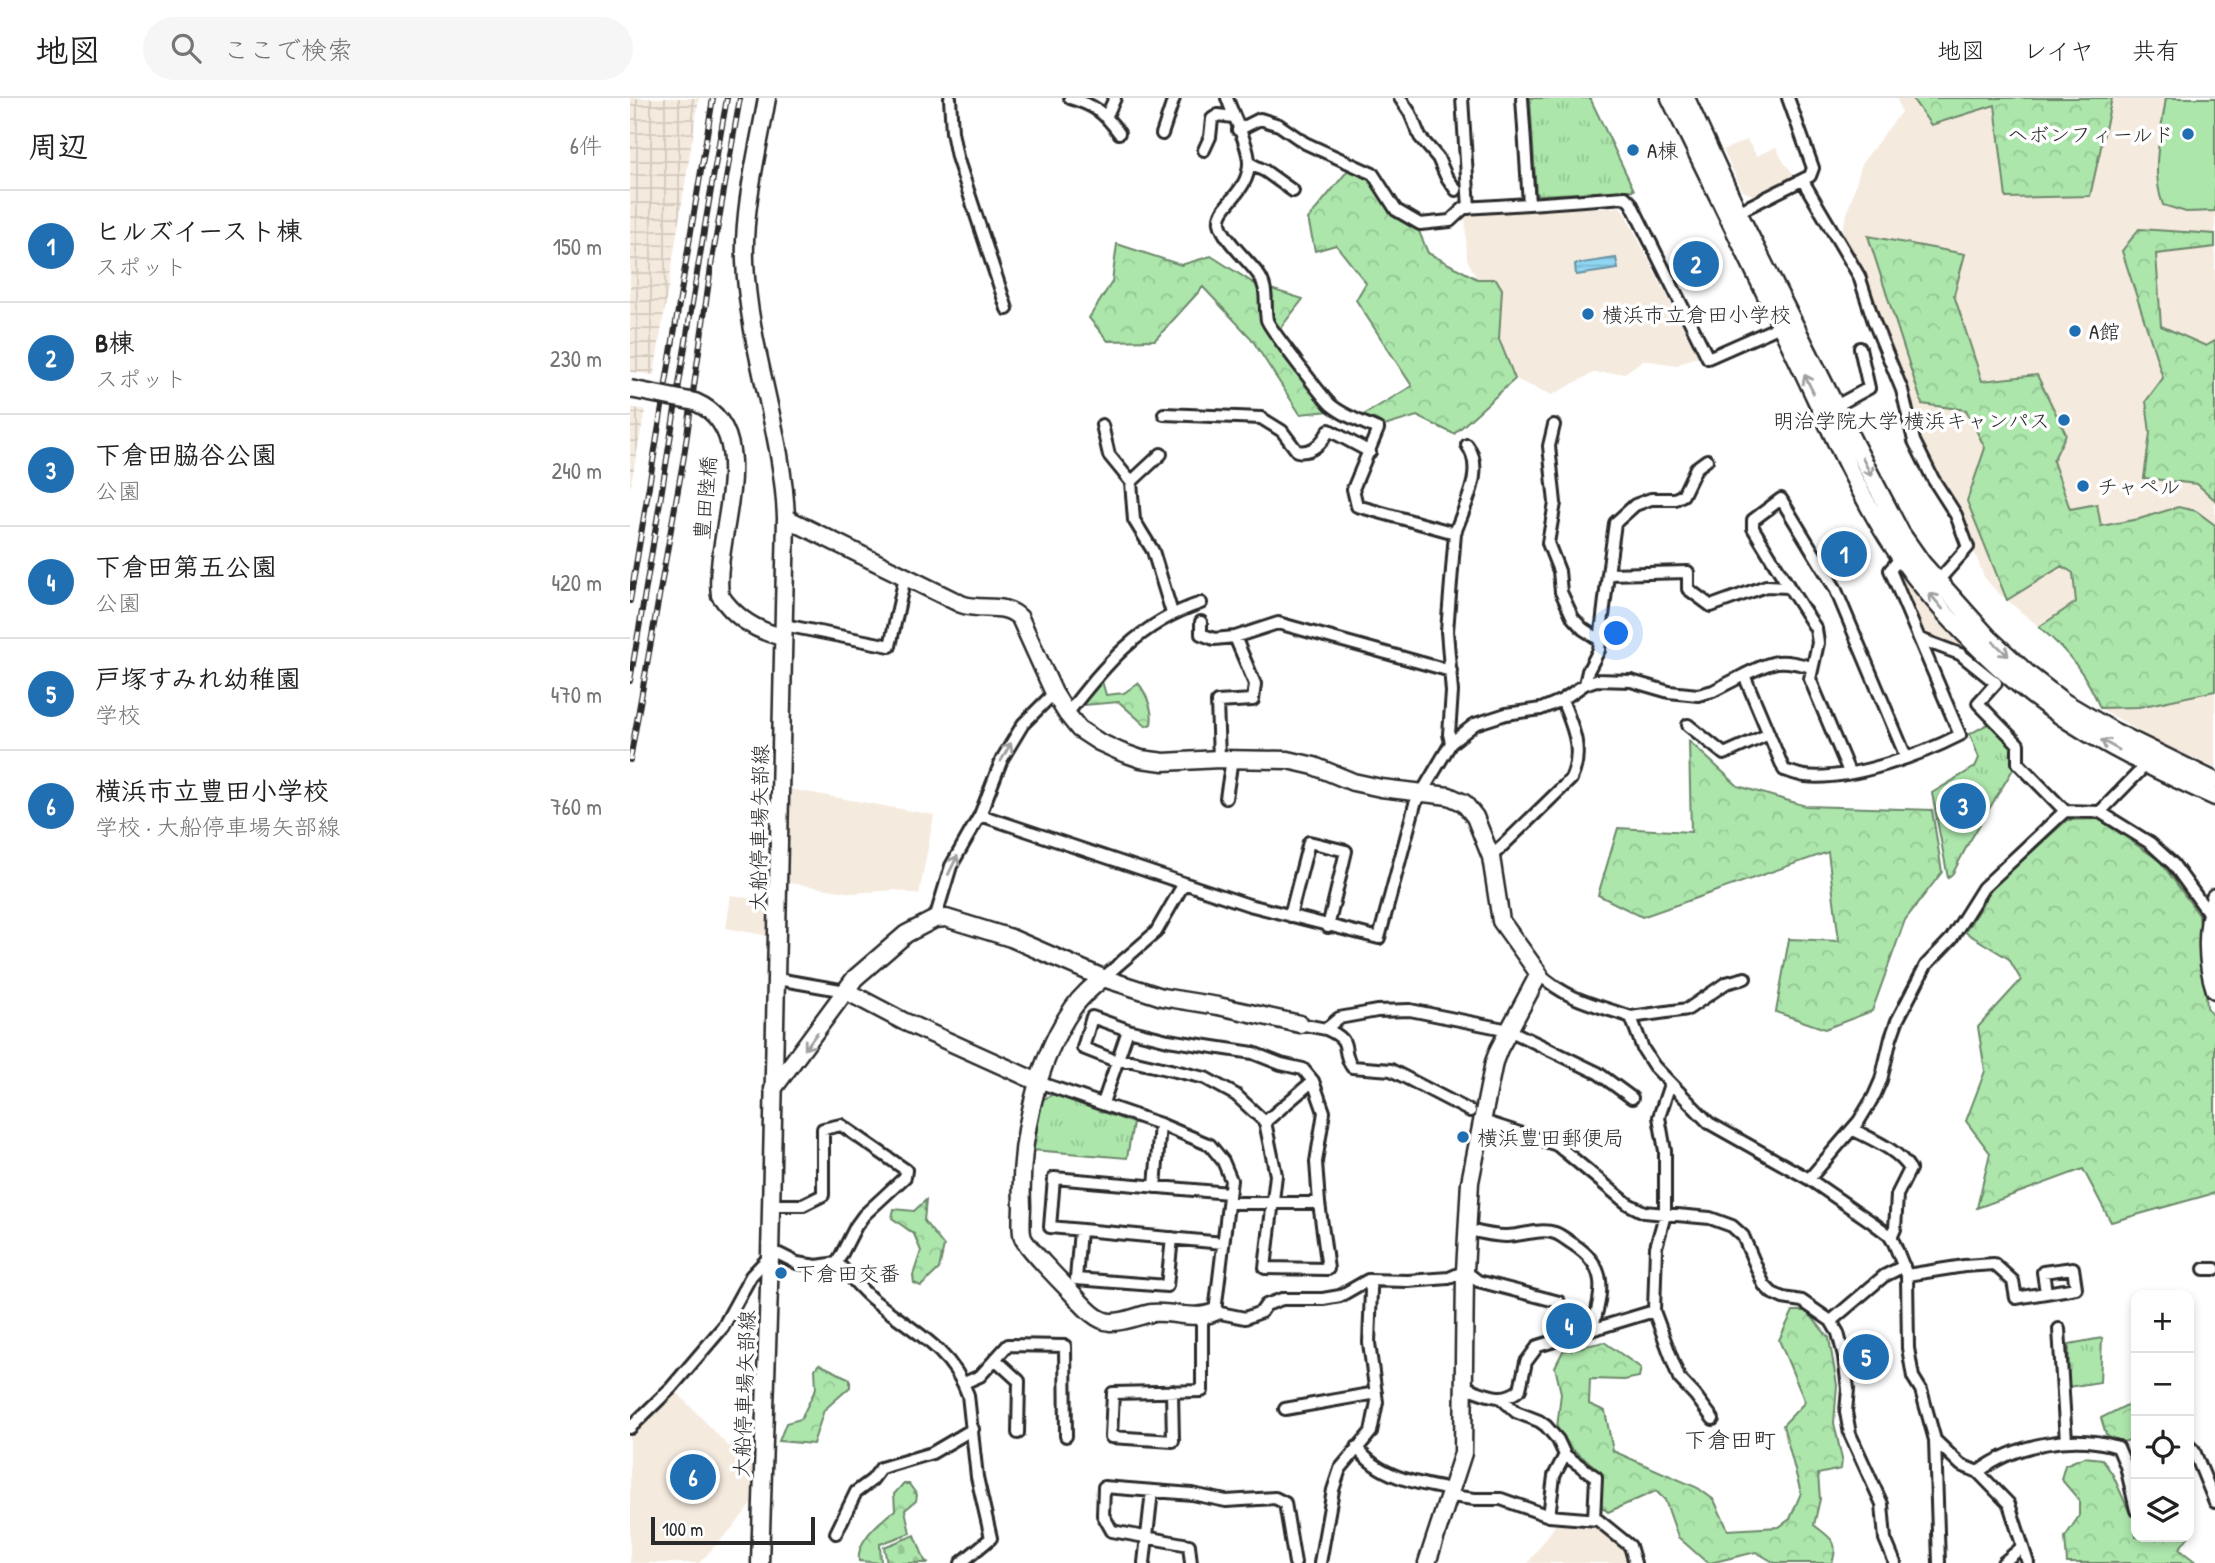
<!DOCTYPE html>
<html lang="ja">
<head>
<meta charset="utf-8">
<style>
  body { margin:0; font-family:"Patrick Hand","Klee One",sans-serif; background:#f6f6f6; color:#222 }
  .controls { position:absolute; right:21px; bottom:21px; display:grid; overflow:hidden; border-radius:14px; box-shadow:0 4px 10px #0003 }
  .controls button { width:63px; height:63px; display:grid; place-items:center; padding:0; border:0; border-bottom:2px solid #e0e0e0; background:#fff; color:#222; font:35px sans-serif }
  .scale { position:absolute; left:21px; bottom:18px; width:164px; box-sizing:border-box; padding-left:7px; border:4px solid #2b2b2b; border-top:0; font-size:19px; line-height:24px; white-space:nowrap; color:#2b2b2b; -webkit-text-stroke:5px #fff; paint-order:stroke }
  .you { position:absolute; left:987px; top:536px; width:24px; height:24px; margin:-18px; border:5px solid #fff; border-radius:50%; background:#1a73e8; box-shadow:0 0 0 10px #1a73e833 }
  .badge { display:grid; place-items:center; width:46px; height:46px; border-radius:50%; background:#1f6fb2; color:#fff; font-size:23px; font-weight:700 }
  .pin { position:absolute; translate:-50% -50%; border:4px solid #fff; box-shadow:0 2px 7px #0006 }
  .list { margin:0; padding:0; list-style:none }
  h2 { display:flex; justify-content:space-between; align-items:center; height:91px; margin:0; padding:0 28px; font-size:30px }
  h2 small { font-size:23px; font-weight:400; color:#767676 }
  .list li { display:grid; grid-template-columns:46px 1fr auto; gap:21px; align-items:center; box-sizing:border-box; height:112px; padding:0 28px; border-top:2px solid #e0e0e0 }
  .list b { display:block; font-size:26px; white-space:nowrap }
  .list p { margin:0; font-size:23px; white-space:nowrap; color:#767676 }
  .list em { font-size:23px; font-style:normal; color:#767676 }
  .icon { flex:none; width:38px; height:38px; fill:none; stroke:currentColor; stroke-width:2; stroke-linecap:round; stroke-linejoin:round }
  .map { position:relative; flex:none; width:1585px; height:1465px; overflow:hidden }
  header { display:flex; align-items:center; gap:42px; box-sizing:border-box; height:98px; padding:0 35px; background:#fff; border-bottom:2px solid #e0e0e0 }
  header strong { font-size:33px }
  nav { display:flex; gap:38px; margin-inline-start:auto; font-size:24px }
  .search { width:490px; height:63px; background:#f6f6f6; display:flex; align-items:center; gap:18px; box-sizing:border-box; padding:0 24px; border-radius:38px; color:#767676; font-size:26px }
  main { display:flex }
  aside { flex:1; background:#fff }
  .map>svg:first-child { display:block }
  .built { fill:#f5eade }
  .industrial { fill:url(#industrial-grid) }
  .grass { fill:#ace6ab; stroke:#6c886b; stroke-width:2 }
  .forest { fill:url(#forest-crowns); stroke:#6c886b; stroke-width:2 }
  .cemetery { fill:url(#cemetery-stones); stroke:#6c886b; stroke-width:2 }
  .park { fill:url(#park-tufts); stroke:#6c886b; stroke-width:2 }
  .water { fill:url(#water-rules); stroke:#6892a2; stroke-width:2 }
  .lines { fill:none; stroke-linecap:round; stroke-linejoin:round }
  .street-casing { stroke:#2b2b2b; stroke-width:16 }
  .secondary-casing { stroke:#2b2b2b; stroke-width:21 }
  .street { stroke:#fff; stroke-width:10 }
  .secondary { stroke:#fff; stroke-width:16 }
  .rail-casing { stroke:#2b2b2b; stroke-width:6 }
  .rail { stroke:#fff; stroke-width:3.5; stroke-dasharray:10; stroke-linecap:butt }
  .secondary-bridge-casing { stroke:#2b2b2b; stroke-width:21; stroke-linecap:butt }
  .secondary-bridge { stroke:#fff; stroke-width:16 }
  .oneway { stroke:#a0a0a0 }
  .poi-dot { fill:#1f6fb2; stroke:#fff; stroke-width:2.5 }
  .labels { text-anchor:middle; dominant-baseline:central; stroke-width:7; stroke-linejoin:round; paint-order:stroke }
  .poi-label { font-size:21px; fill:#2b2b2b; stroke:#fff; text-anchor:start }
  .street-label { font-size:21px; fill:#2b2b2b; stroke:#fff }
  .neighbourhood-label { font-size:23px; fill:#2b2b2b; stroke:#fff }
</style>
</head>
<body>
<header>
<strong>地図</strong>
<div class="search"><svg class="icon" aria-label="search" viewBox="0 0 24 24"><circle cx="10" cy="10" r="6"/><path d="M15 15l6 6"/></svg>ここで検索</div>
<nav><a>地図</a><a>レイヤ</a><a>共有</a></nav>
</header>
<main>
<aside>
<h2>周辺<small>6件</small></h2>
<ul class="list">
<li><span class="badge">1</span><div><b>ヒルズイースト棟</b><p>スポット</p></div><em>150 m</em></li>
<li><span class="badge">2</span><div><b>B棟</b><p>スポット</p></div><em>230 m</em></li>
<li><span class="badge">3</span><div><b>下倉田脇谷公園</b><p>公園</p></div><em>240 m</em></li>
<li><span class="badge">4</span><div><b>下倉田第五公園</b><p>公園</p></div><em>420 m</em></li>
<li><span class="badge">5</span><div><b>戸塚すみれ幼稚園</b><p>学校</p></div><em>470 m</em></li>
<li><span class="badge">6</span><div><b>横浜市立豊田小学校</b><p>学校 · 大船停車場矢部線</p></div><em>760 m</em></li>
</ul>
</aside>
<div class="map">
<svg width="1585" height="1465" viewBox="0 0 1585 1465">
  <defs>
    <pattern id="industrial-grid" width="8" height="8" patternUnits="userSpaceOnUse" patternTransform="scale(1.75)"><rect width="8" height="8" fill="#f5eade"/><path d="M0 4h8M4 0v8" fill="none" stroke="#d2c9bf"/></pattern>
    <pattern id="forest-crowns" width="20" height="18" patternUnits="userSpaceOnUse" patternTransform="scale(1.75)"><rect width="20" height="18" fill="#ace6ab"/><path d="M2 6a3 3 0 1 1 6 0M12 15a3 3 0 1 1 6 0" fill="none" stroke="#94c593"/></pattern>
    <pattern id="cemetery-stones" width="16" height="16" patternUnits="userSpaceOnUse" patternTransform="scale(1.75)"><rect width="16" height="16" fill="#ace6ab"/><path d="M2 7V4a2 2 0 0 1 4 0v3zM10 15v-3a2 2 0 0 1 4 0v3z" fill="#94c593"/></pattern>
    <pattern id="park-tufts" width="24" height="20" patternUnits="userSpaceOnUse" patternTransform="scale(1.75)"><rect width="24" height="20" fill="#ace6ab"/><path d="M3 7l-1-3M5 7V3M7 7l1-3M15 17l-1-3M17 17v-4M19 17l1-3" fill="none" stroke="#94c593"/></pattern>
    <pattern id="water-rules" width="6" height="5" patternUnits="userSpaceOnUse" patternTransform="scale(1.75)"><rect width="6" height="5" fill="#90d6f2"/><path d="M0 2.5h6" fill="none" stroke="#7cb8d0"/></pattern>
  </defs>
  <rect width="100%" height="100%" fill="#fff"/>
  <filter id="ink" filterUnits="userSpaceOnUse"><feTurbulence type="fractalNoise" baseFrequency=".0143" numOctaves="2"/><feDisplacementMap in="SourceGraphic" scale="14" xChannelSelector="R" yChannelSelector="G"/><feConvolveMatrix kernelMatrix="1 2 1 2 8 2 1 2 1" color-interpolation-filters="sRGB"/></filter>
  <g filter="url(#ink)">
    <!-- built -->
    <path class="built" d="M1267,0H1585V670L1526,643L1470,610L1447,567L1425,542L1366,493L1354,479L1329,414L1289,344L1278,299L1209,143L1232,65L1271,14Z
      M1117,42L1127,58L1146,49L1153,63L1165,78L1123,97L1113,93L1093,52Z
      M990,109L993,112L1068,258L1047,267L1013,262L995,275H963L922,297L885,281L869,241L872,191L866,181H847L837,161L835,115Z
      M1270,471L1332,546L1330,548L1299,537L1288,527L1266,475Z
      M154,690L304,717L289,797L267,792L223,795L153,784Z
      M101,797L139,804V838L96,830Z
      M44,1291L98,1348L128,1356L125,1401L105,1427L69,1465H0V1339L31,1303Z
      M927,1425L969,1427L998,1457L1000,1465H898Z"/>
    <!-- industrial -->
    <path class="industrial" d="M0,0H69L24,277L0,274Z
      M0,309L15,312L0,391Z"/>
    <!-- grass -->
    <path class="grass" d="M1536,0H1585V113L1556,114L1533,107C1520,72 1531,36 1536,0Z"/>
    <!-- forest -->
    <path class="forest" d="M1282,0H1482L1460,98L1376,100L1365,7L1301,27Z
      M719,71L745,86L764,116L788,131L798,155L847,181H866L872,191L869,241L885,281L824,336L787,318L754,328L730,319L782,288L726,202L736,185L706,147L685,153L678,121Z
      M1509,131L1585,136V149L1526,156L1531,228L1576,248L1585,243V402L1567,386L1514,380L1520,335L1516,303L1533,280L1492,153Z
      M1238,138L1335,156L1324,197L1352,283L1407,277L1436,336L1423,363L1440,411L1467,406L1471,428L1509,421L1548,409L1566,413L1585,427V593L1509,609L1470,610C1458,578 1436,551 1409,529L1446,504L1443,475L1432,468L1377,502L1337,403L1355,350L1336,312L1292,306Z
      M487,146L551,167L581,158L625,186L673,201L649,232L701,313L670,316L621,240L573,189L525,242L478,243L459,220L482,184Z
      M472,583L476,597L494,595L508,585C516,594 524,614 521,626L516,628L489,604L454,607L453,603L467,584Z
      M1059,643L1108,688L1176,708L1302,712L1312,774L1275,822L1242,913L1195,931L1146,914L1159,841L1209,843L1198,754L1012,819L968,797L988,730L1061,734Z
      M1469,721L1530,763L1569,817L1577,909L1585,922V1095L1481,1124L1453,1071L1347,1110L1360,1055L1336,1023L1355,973L1348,929L1391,882L1379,861L1335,834L1363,789L1437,722Z
      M296,1102L294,1123L314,1148L309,1171L291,1188L284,1185L283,1177L291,1153L284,1136L262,1120L264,1111L284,1113Z
      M1163,1213H1177L1199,1240L1207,1287L1204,1325L1212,1361L1211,1371L1188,1376L1190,1401L1184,1427C1200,1440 1210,1443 1202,1465H1145L1126,1454L1080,1465L1075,1463L1048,1439L1035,1402L1026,1393L978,1414L972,1409L964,1368L937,1347L927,1330L931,1295L925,1269L933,1253L974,1244L1011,1270L1009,1279L994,1282L960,1281L959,1306L975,1313L983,1353L1068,1390L1084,1402L1098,1432L1149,1429L1160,1421L1171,1395L1153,1327L1175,1304L1149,1242Z
      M189,1266L220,1281V1289L194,1312L183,1346L149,1343L156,1325L171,1321L186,1290L185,1271Z
      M1497,1307L1506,1309V1340L1490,1345L1476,1336L1471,1320Z
      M1454,1359L1472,1361L1483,1377L1501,1418H1506V1439H1558L1549,1451L1567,1465H1437L1435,1439L1449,1418V1402L1431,1381L1435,1367Z
      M273,1386H279L287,1397L286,1403L275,1412L280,1435L250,1446L251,1465L229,1463C226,1443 250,1423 265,1412L264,1396Z"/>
    <!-- cemetery -->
    <path class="cemetery" d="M285,1437L295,1463L299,1465H257L254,1449Z"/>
    <!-- park -->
    <path class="park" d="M900,0H960L1004,92L909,97L906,95Z
      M1358,626L1384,647L1385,668L1338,746L1323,775L1318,780L1302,695L1345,669L1349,660L1340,636Z
      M423,996L503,1025L497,1060L403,1052L412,1002Z
      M927,1214L959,1216C956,1235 935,1234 918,1237Z
      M1472,1240L1470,1284L1438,1289L1439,1246Z"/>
    <!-- water -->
    <path class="water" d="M986,160L988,171L946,177L945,166Z"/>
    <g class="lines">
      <defs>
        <path id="street" d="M320,0L322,34L327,59L377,211
          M440,0C464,7 475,15 489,35
          M597,0C603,18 619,47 619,65C619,95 587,107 590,125C593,141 618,162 628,176C639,190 634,206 637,222C638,228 694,301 701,307C714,318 732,324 748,331L723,391L727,408L825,435L817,533L822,594L819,636L821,645
          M770,0L780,15L790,39L808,60L816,78L826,92
          M832,0L839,110
          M892,0L899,106L995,99L1001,105L1078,260L1155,226
          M477,17L485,0
          M608,32L630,21L649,27L675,45L743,76L766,112L790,126L820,123L834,110L899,106
          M532,36L544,0
          M574,52L580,39L582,21L588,17L603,19
          M619,65L635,73L663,93
          M1173,83L1229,178L1244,224L1272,292L1284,343L1303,381L1326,417L1338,449L1308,483
          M1104,116L1180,78L1183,70L1158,0
          M1206,308L1239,290L1230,250
          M534,316L631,320L652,333L667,353C682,356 693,344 699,332L740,354
          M472,327L479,357L501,384L504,422L523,453L542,515
          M924,327L919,348L925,405L918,445L929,473L931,494L943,520L953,531L970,542
          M501,384L531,356
          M825,435C834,408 856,372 837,347
          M978,476L985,425L1005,407L1021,401H1045L1053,397L1066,370L1077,362
          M1159,489L1186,531L1188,545L1180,581L1219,674
          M571,524V536L584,541L605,539L648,525L821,573
          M154,527L260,548L275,479
          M1290,541L1330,556L1366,585L1348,605L1388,646V665L1435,713L1470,714L1520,745L1543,766L1580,817
          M1114,577C1144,562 1150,560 1181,569
          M955,586L958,573L969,552L978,476L1058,474V491L1081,508L1136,488L1159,489L1123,430V422L1151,401L1205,490L1276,659
          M437,616C475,567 509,525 571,505
          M1058,627L1094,656L1139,636
          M589,661L587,604L623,602L625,586L605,539
          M596,700L602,661
          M1470,714L1509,674L1513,665
          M350,717L619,807L749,840L785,706L821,645L845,626L876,616L911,611L932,602L955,586L966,582L1001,583L1039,594L1068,597L1083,593L1114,577L1154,672C1161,674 1168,677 1175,678C1220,683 1291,657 1330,637L1260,472L1274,456
          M861,759L941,681C954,653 943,629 932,602
          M660,818L679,744L716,753L698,829
          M305,821L321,768L350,717L372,661L393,626L424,595
          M909,876C939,903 964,906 1001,919L1013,951L1024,968L1079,1025L1179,1081L1243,1125L1259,1137L1264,1145L1277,1177L1278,1250L1283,1279L1291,1292L1305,1342L1309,1465
          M473,880L526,834L553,787
          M147,881L216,893
          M1001,919L1058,911L1096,885L1115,880
          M670,926L696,931L709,920L747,913L780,912L879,932L968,975L1002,1000
          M696,931C725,944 709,949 722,969L761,972L840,1013
          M498,932L462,919L453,950L486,963H502L575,980L606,997L635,1024
          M683,983L635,1024L646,1077L635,1170L698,1171L689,1105
          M408,984L530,1026L580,1047L593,1063L601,1082L585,1214L615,1220L631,1214L636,1207L652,1201H693L710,1198L738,1182L778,1183L819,1180L835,1173L848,1183L929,1204
          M473,1005L498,932L538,942L623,955L651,966L673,971L683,983L694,1014L686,1064L689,1105H599
          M853,1023L927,1047L998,1106L1014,1114L1080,1120L1102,1128L1113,1138L1134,1187L1142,1195L1153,1200L1172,1203L1201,1223L1208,1235L1214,1258L1218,1291L1216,1314L1220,1336L1252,1406L1255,1441L1265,1465
          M1222,1031C1243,1042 1267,1051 1280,1071L1267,1097L1265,1131L1261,1140
          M1179,1081L1229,1023L1244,998L1251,982L1261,940L1267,923L1296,867L1321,841L1353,790L1435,713
          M525,1089L530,1026
          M140,1107H173L193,1097V1031L211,1027L276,1072L275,1079L234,1117L226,1128L207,1165
          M450,1132L446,1181L537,1188L542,1140
          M839,1132C851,1135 864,1138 876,1138C892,1138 909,1130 925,1135C931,1137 938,1143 943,1146C980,1170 972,1194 962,1232
          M593,1145L420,1129L424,1080L599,1095
          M1574,1171H1585
          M1277,1177L1334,1168L1364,1166L1383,1183L1386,1200L1446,1190L1443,1170L1413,1174L1416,1194
          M1024,1213L1049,1280L1065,1297L1083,1321
          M1201,1223L1254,1178L1274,1168
          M1429,1231L1436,1343
          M365,1261L389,1283L388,1335
          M334,1285L350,1278L378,1247L435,1248L436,1338
          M835,1289C854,1295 873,1307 890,1291L896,1264L908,1248L1024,1213L1026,1149L1035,1117V1053L1029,1019L1040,986
          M542,1293L543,1343L481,1339L483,1295L572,1293V1219
          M872,1301L886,1314L909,1323L916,1328L928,1342L935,1357L966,1379L964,1421
          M655,1311L746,1295
          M0,1330L41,1290L93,1229L121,1178L140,1158L149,1156L167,1165L187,1168L207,1165C220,1177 232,1194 246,1204C282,1232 322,1252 338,1297L347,1379L361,1440L331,1465
          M1305,1342L1331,1367L1348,1374L1379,1406L1398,1465
          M1559,1348L1564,1353L1585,1404
          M727,1349C747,1379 789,1386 822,1392
          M1348,1374C1385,1346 1443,1335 1488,1349L1496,1368L1506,1412
          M820,1398L845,1401H871L919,1418L968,1422L1000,1448L1005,1465
          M919,1418L924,1378L935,1357
          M206,1435L226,1394L242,1382L251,1370L302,1355L343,1331
          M514,1465L522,1393
          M561,1465L559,1447L482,1433L473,1417L474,1389L562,1396L596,1403L645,1400L655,1405L665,1465
          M690,1465L703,1392L710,1371L741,1334L747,1304L739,1245L741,1192L738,1182
          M1373,1465L1392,1449"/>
        <path id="secondary" d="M1040,0C1080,82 1121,165 1160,247C1192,312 1220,380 1258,441C1293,495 1339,544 1388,586C1446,635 1517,668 1585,699
          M1056,0L1108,114L1225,347L1271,435L1292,465L1360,541L1398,576L1434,604L1483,633L1585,683
          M156,420L331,506C352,514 373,503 390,520L424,595L437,616L449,631L469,644L491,654L511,661L534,664L589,661L658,662L684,668L723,684L751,690L819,698L834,705L845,719L861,759L871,823L909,876L869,951L864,964L840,1084L835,1173L833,1355L797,1465
          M90,497C105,520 126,533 153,539
          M1585,799C1576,828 1575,863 1585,892
          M473,880C462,889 451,898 443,910C406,963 389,1045 392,1108C392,1117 390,1132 393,1140C396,1148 431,1184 439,1192C450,1203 464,1223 480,1224C494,1225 509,1217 522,1215C544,1213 564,1223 585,1214
          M216,893L273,923L408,984
          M143,991L225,880L276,836L305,821L316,820L381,840L473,880L532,899L588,908L670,926
          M130,1465L140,1158L156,420C153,333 118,250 115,163C113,109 128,53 137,0"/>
      </defs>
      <!-- street casing -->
      <use href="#street" class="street-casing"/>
      <!-- secondary casing -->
      <use href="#secondary" class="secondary-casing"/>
      <!-- street -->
      <use href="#street" class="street"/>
      <!-- secondary -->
      <use href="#secondary" class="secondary"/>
      <defs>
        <path id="rail" d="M0,503L83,0
          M0,583C34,389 62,194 97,0
          M0,662L54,358L82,162L110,0"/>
      </defs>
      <!-- rail casing -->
      <use href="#rail" class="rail-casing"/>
      <!-- rail -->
      <use href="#rail" class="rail"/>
      <defs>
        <path id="secondary-bridge" d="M0,291L65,304C136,334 82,440 90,497"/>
      </defs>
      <!-- secondary-bridge casing -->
      <use href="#secondary-bridge" class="secondary-bridge-casing"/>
      <!-- secondary-bridge -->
      <use href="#secondary-bridge" class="secondary-bridge"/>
    </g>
    <!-- one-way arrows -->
    <defs><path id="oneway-shaft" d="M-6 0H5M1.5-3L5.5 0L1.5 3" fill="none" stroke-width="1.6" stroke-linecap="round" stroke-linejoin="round" transform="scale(1.75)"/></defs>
    <g class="oneway">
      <use href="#oneway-shaft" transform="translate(1179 286) rotate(-116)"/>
      <use href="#oneway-shaft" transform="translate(1237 369) rotate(63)"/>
      <use href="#oneway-shaft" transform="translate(1306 503) rotate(-130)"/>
      <use href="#oneway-shaft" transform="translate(1371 551) rotate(43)"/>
      <use href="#oneway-shaft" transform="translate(1480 647) rotate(-151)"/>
      <use href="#oneway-shaft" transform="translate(376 654) rotate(-61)"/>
      <use href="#oneway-shaft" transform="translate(323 767) rotate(-64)"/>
      <use href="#oneway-shaft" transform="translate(181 943) rotate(127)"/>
    </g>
  </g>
  <!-- markers -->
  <g class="poi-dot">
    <circle cx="1558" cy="36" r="7"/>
    <circle cx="1003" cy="52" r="7"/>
    <circle cx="958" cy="216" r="7"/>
    <circle cx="1445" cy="233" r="7"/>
    <circle cx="1434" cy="322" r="7"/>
    <circle cx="1453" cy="388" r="7"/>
    <circle cx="833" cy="1039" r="7"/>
    <circle cx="151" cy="1175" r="7"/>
  </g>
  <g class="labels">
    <!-- poi labels -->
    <g class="poi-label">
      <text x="1544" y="36" text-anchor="end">ヘボンフィールド</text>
      <text x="1017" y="52">A棟</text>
      <text x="972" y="216">横浜市立倉田小学校</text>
      <text x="1459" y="233">A館</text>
      <text x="1420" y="322" text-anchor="end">明治学院大学 横浜キャンパス</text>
      <text x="1467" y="388">チャペル</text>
      <text x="847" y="1039">横浜豊田郵便局</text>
      <text x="165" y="1175">下倉田交番</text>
    </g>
    <!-- street labels -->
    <g class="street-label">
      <text transform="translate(75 400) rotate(-85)">豊田陸橋</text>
      <text transform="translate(129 730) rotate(-89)">大船停車場矢部線</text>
      <text transform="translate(114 1296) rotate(-88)">大船停車場矢部線</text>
    </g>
    <!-- neighbourhood labels -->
    <g class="neighbourhood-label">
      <text x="1100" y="1341">下倉田町</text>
    </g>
  </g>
</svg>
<div class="controls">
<button>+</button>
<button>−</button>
<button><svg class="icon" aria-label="locate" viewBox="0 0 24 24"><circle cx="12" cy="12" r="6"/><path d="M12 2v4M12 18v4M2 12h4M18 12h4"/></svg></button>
<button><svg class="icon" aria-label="layers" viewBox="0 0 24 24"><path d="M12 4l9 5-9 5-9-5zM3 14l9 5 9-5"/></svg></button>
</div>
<div class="scale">100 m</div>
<div class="you"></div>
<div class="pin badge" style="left:1214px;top:456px">1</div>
<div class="pin badge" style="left:1066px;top:166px">2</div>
<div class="pin badge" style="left:1333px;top:708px">3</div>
<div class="pin badge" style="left:939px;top:1228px">4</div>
<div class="pin badge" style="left:1236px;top:1259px">5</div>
<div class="pin badge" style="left:63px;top:1379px">6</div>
</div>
</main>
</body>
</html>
